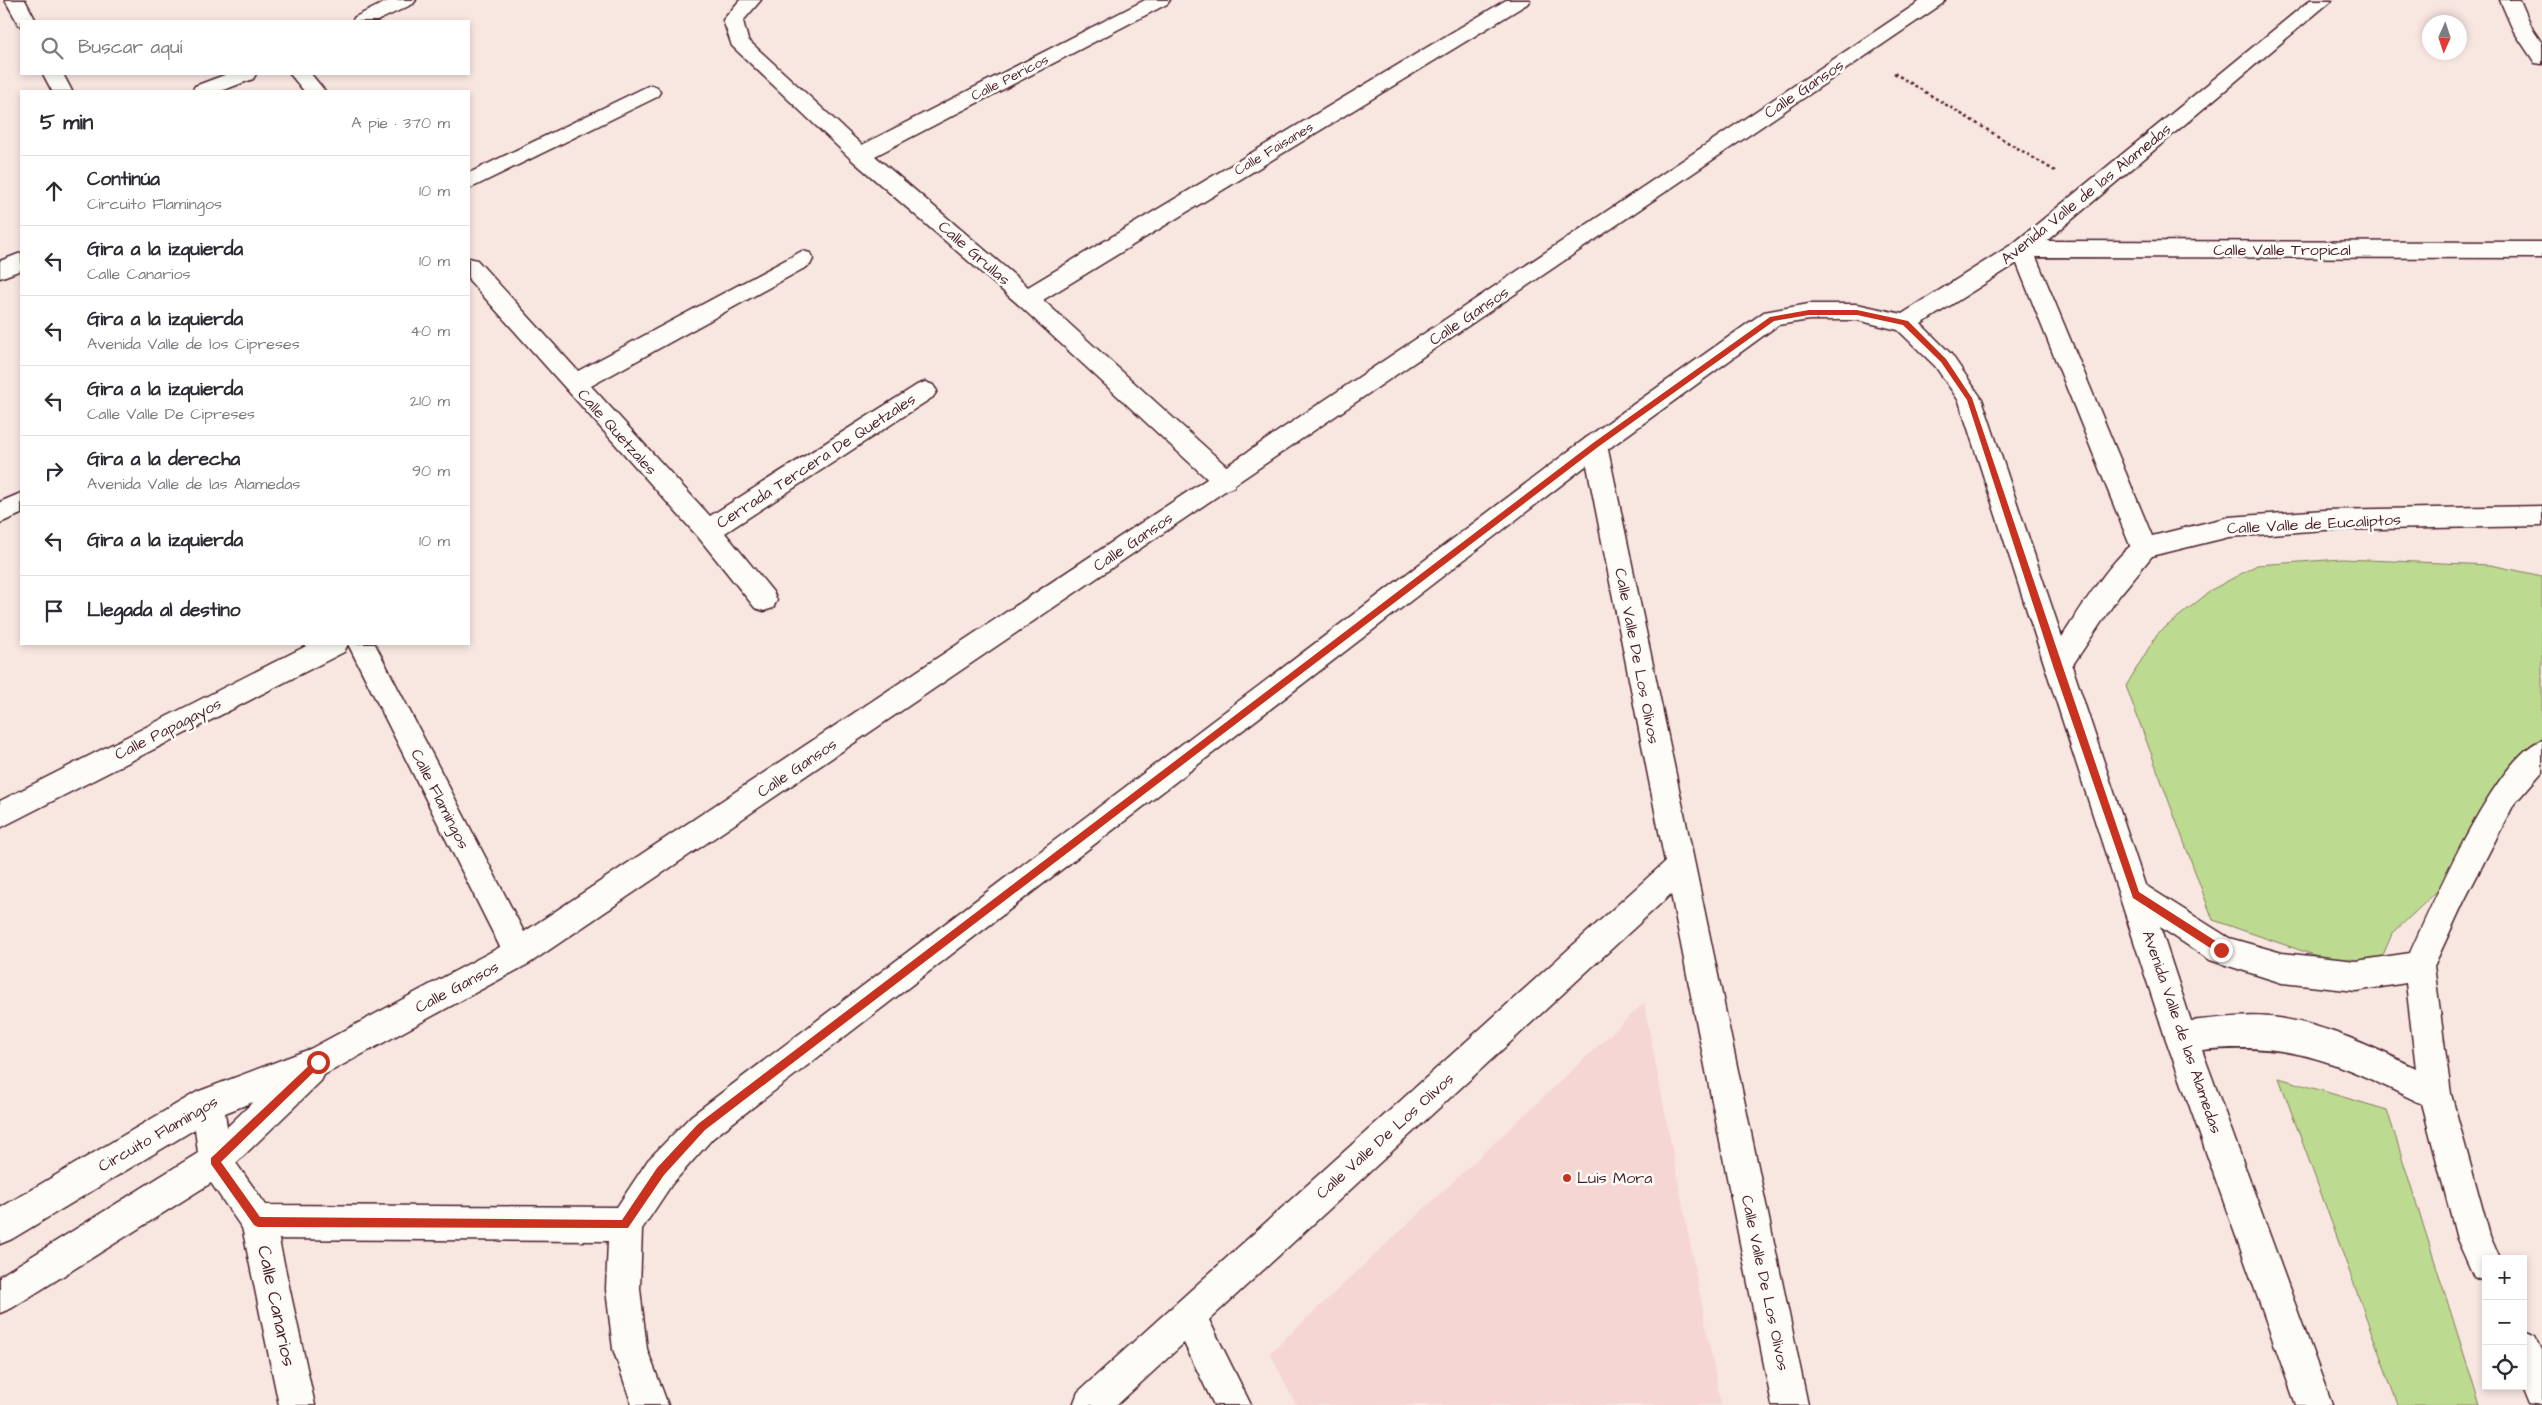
<!DOCTYPE html>
<html lang="es">
<head>
<meta charset="utf-8">
<style>
  body { margin:0; font-family:"Architects Daughter",sans-serif; background:#f2f2f3; color:#2b2b33 }
  .controls { position:absolute; right:15px; bottom:15px; display:grid; overflow:hidden; border-radius:0px; box-shadow:0 2px 8px #0003 }
  .controls button { width:45px; height:45px; display:grid; place-items:center; padding:0; border:0; border-bottom:1px solid #e1e1e2; background:#fff; color:#2b2b33; font:25px sans-serif }
  .compass { position:absolute; left:2422px; top:15px; width:45px; height:45px; border-radius:50%; background:#fff; box-shadow:0 2px 8px #0003; rotate:183deg }
  .stop { position:absolute; width:15px; height:15px; margin:-11px; border:4px solid #c8321e; border-radius:50%; background:#fff }
  .stop.end { background:#c8321e; border-color:#fff; box-shadow:0 1px 5px #0008 }
  .list { margin:0; padding:0; list-style:none }
  h2 { display:flex; justify-content:space-between; align-items:center; height:65px; margin:0; padding:0 20px; font-size:21px }
  h2 small { font-size:16px; font-weight:400; color:#7c7c81 }
  .list li { display:grid; grid-template-columns:32px 1fr auto; gap:15px; align-items:center; box-sizing:border-box; height:70px; padding:0 20px; border-top:1px solid #e1e1e2 }
  .list b { display:block; font-size:19px; white-space:nowrap }
  .list p { margin:0; font-size:16px; white-space:nowrap; color:#7c7c81 }
  .list em { font-size:16px; font-style:normal; color:#7c7c81 }
  .icon { flex:none; width:28px; height:28px; fill:none; stroke:currentColor; stroke-width:2; stroke-linecap:round; stroke-linejoin:round }
  .map { position:relative; flex:none; width:2542px; height:1405px; overflow:hidden }
  .search { position:absolute; background:#fff; box-shadow:0 2px 8px #0003; left:20px; top:20px; width:450px; height:55px; display:flex; align-items:center; gap:12px; box-sizing:border-box; padding:0 18px; border-radius:0px; color:#7c7c81; font-size:19px }
  .panel { position:absolute; background:#fff; box-shadow:0 2px 8px #0003; left:20px; top:90px; width:450px; height:555px; border-radius:0px }
  .map>svg:first-child { display:block }
  .built { fill:#f5d6d2 }
  .green { fill:#bdda91; stroke:#847c5e }
  .lines { fill:none; stroke-linecap:round; stroke-linejoin:round }
  .street-casing { stroke:#4a1f2b; stroke-width:3 }
  .secondary-casing { stroke:#4a1f2b; stroke-width:3 }
  .path { stroke:#4a1f2b; stroke-width:2.5; stroke-dasharray:3 3; stroke-linecap:butt }
  .street { fill:#fdfcf7; fill-rule:evenodd }
  .secondary { fill:#fdfcf7; fill-rule:evenodd }
  .route { fill:#c8321e }
  .poi-dot { fill:#c8321e; stroke:#fdfcf7; stroke-width:2 }
  .labels { text-anchor:middle; dominant-baseline:central; stroke-width:5; stroke-linejoin:round; paint-order:stroke }
  .far-street-label { font-size:14px; fill:#4a1f2b; stroke:#fdfcf7 }
  .street-label { font-size:16px; fill:#4a1f2b; stroke:#fdfcf7 }
  .poi-label { font-size:16px; fill:#4a1f2b; stroke:#fdfcf7; text-anchor:start }
  .near-street-label { font-size:19px; fill:#4a1f2b; stroke:#fdfcf7 }
</style>
</head>
<body>
<div class="map">
<svg width="2542" height="1405" viewBox="0 0 2542 1405">
  <rect width="100%" height="100%" fill="#f8e6e1"/>
  <filter id="ink" filterUnits="userSpaceOnUse"><feTurbulence type="fractalNoise" baseFrequency=".02" numOctaves="2"/><feDisplacementMap in="SourceGraphic" scale="10" xChannelSelector="R" yChannelSelector="G"/><feConvolveMatrix kernelMatrix="1 2 1 2 8 2 1 2 1" color-interpolation-filters="sRGB"/></filter>
  <g filter="url(#ink)">
    <!-- built -->
    <path class="built" d="M1644,1003L1721,1405H1296L1270,1353Z"/>
    <!-- green -->
    <path class="green" d="M2342,559L2491,565L2542,576V750L2454,875L2392,934L2380,962L2366,973L2213,920L2126,686L2157,634L2213,589L2257,565Z
      M2279,1078L2387,1110L2480,1405H2398Z"/>
    <g class="lines">
      <defs>
        <path id="street" d="M390,0H416L413,4L377,21H352L355,17Z
          M740,0H761L743,21L748,40L862,145L1145,0H1170L1167,4L875,156L1028,287L1506,0H1530L1527,4L1043,300L1234,473L1237,480L1234,487L1225,490L1216,487L1019,305L852,160L732,46L723,20Z
          M2500,0H2520L2533,30L2542,43V64L2535,63L2513,30Z
          M227,74H256L253,79L221,91H192L195,86Z
          M290,74H311L325,91H304Z
          M650,85L657,87L660,92L657,97L469,189V173Z
          M2022,241L2542,242V258L2036,257L2157,548L2153,555L2144,558L2135,555L2131,548L2011,249L2014,243Z
          M802,251L810,253L813,259L810,265L591,386L710,516L917,385L925,382L933,385L937,391L933,397L725,533L773,592L777,600L773,608L764,611L755,608L699,538L469,280V258L477,260L578,371Z
          M21,253V270L0,278V261Z
          M1595,436L1604,438L1607,445L1808,1405H1772L1671,894L1209,1320L1251,1405H1214L1184,1343L1117,1405H1073L1078,1392L1665,862L1583,445L1586,438Z
          M21,493V514L0,523V502Z
          M310,644H348L344,652L0,828V801Z
          M258,1205L270,1210L275,1222L315,1405H279L241,1222L246,1210Z"/>
        <path id="secondary" d="M5,0H25L36,21H21V26L19,25Z
          M1922,0H1945L1942,4L530,963L324,1075L321,1081L236,1163L266,1205L617,1207L648,1160L691,1116L1586,438L1764,312L1809,304H1857L1902,314L2014,243L2310,0H2332L2030,255L1921,324L1951,354L1982,399L2062,637C2078,613 2118,546 2144,538L2229,517L2324,510L2542,506V526L2324,530L2229,537L2152,556L2119,596L2072,666L2145,885L2229,938L2282,953L2356,961L2410,953C2432,905 2495,757 2542,740V772L2514,804L2464,901L2434,966L2451,1094L2490,1236L2500,1259H2486V1282L2474,1277L2457,1239L2422,1104C2341,1064 2295,1041 2202,1050L2332,1405H2296L2165,1037L1959,401L1935,366L1898,330L1857,320H1809L1778,325L1604,452L713,1138L672,1184L642,1229L640,1289L647,1349L668,1405H632L613,1349L606,1289L608,1241L258,1239L246,1234L211,1183L12,1308L0,1313V1276L198,1153L195,1129L12,1239L0,1244V1208L197,1092L310,1049L500,947L348,644H375L524,932L1216,473ZM2160,927L2210,960L2282,983L2356,991L2406,983L2416,1068C2373,1047 2327,1025 2279,1018C2250,1014 2220,1018 2191,1021ZM253,1102L227,1127L225,1113Z
          M43,74H63L72,91H52Z
          M2523,1331L2535,1336L2542,1350V1405L2529,1403L2522,1386Z"/>
      </defs>
      <!-- street casing -->
      <use href="#street" class="street-casing"/>
      <!-- secondary casing -->
      <use href="#secondary" class="secondary-casing"/>
      <!-- path -->
      <path class="path" d="M1894,73L2055,171"/>
      <!-- street -->
      <use href="#street" class="street"/>
      <!-- secondary -->
      <use href="#secondary" class="secondary"/>
    </g>
  </g>
  <!-- route -->
  <path class="route" d="M1809,310H1857L1908,321L1946,359L1972,398L2139,892L2225,947V953H2218L2133,898L2053,666L1967,400L1941,362L1903,325L1857,315H1809L1774,321L1598,447L705,1130L664,1175L628,1228L258,1227L254,1225L211,1164V1158L318,1057L321,1059V1065L221,1162L260,1217L622,1220L657,1168L698,1124L1593,443L1770,317Z"/>
  <!-- markers -->
  <circle class="poi-dot" cx="1567" cy="1178" r="5"/>
  <g class="labels">
    <!-- far-street labels -->
    <g class="far-street-label">
      <text transform="translate(1010 78) rotate(-27)">Calle Pericos</text>
      <text transform="translate(1274 149) rotate(-31)">Calle Faisanes</text>
    </g>
    <!-- street labels -->
    <g class="street-label">
      <text transform="translate(1804 89) rotate(-34)">Calle Gansos</text>
      <text transform="translate(2086 194) rotate(-39)">Avenida Valle de las Alamedas</text>
      <text x="2282" y="250">Calle Valle Tropical</text>
      <text transform="translate(974 253) rotate(41)">Calle Grullas</text>
      <text transform="translate(1469 316) rotate(-34)">Calle Gansos</text>
      <text transform="translate(617 432) rotate(48)">Calle Quetzales</text>
      <text transform="translate(816 461) rotate(-33)">Cerrada Tercera De Quetzales</text>
      <text transform="translate(2314 524) rotate(-3)">Calle Valle de Eucaliptos</text>
      <text transform="translate(1133 542) rotate(-34)">Calle Gansos</text>
      <text transform="translate(1637 656) rotate(79)">Calle Valle De Los Olivos</text>
      <text transform="translate(168 729) rotate(-27)">Calle Papagayos</text>
      <text transform="translate(797 768) rotate(-34)">Calle Gansos</text>
      <text transform="translate(440 799) rotate(63)">Calle Flamingos</text>
      <text transform="translate(457 987) rotate(-28)">Calle Gansos</text>
      <text transform="translate(2182 1032) rotate(71)">Avenida Valle de las Alamedas</text>
      <text transform="translate(158 1134) rotate(-30)">Circuito Flamingos</text>
      <text transform="translate(1385 1136) rotate(-42)">Calle Valle De Los Olivos</text>
      <text transform="translate(1765 1283) rotate(78)">Calle Valle De Los Olivos</text>
    </g>
    <!-- poi labels -->
    <g class="poi-label">
      <text x="1577" y="1178">Luis Mora</text>
    </g>
    <!-- near-street labels -->
    <g class="near-street-label">
      <text transform="translate(276 1306) rotate(78)">Calle Canarios</text>
    </g>
  </g>
</svg>
<div class="controls">
<button>+</button>
<button>−</button>
<button><svg class="icon" aria-label="locate" viewBox="0 0 24 24"><circle cx="12" cy="12" r="6"/><path d="M12 2v4M12 18v4M2 12h4M18 12h4"/></svg></button>
</div>
<svg class="compass" viewBox="-18 -18 36 36"><path d="M0-13l5 13h-10z" fill="#e53935"/><path d="M0 13l5-13h-10z" fill="#7c7c81"/></svg>
<div class="stop" style="left:318px;top:1062px"></div>
<div class="stop end" style="left:2221px;top:950px"></div>
<div class="search"><svg class="icon" aria-label="search" viewBox="0 0 24 24"><circle cx="10" cy="10" r="6"/><path d="M15 15l6 6"/></svg>Buscar aquí</div>
<section class="panel">
<h2>5 min<small>A pie · 370 m</small></h2>
<ul class="list">
<li><svg class="icon" aria-label="ahead" viewBox="0 0 24 24"><path d="M12 20V5M6 11l6-6 6 6"/></svg><div><b>Continúa</b><p>Circuito Flamingos</p></div><em>10 m</em></li>
<li><svg class="icon" aria-label="left" viewBox="0 0 24 24"><path d="M17 20v-9H6M10 6l-5 5 5 5"/></svg><div><b>Gira a la izquierda</b><p>Calle Canarios</p></div><em>10 m</em></li>
<li><svg class="icon" aria-label="left" viewBox="0 0 24 24"><path d="M17 20v-9H6M10 6l-5 5 5 5"/></svg><div><b>Gira a la izquierda</b><p>Avenida Valle de los Cipreses</p></div><em>40 m</em></li>
<li><svg class="icon" aria-label="left" viewBox="0 0 24 24"><path d="M17 20v-9H6M10 6l-5 5 5 5"/></svg><div><b>Gira a la izquierda</b><p>Calle Valle De Cipreses</p></div><em>210 m</em></li>
<li><svg class="icon" aria-label="right" viewBox="0 0 24 24"><path d="M7 20v-9h11M14 6l5 5-5 5"/></svg><div><b>Gira a la derecha</b><p>Avenida Valle de las Alamedas</p></div><em>90 m</em></li>
<li><svg class="icon" aria-label="left" viewBox="0 0 24 24"><path d="M17 20v-9H6M10 6l-5 5 5 5"/></svg><div><b>Gira a la izquierda</b></div><em>10 m</em></li>
<li><svg class="icon" aria-label="arrive" viewBox="0 0 24 24"><path d="M6 21V4h12l-3 4 3 4H6"/></svg><div><b>Llegada al destino</b></div></li>
</ul>
</section>
</div>
</body>
</html>
